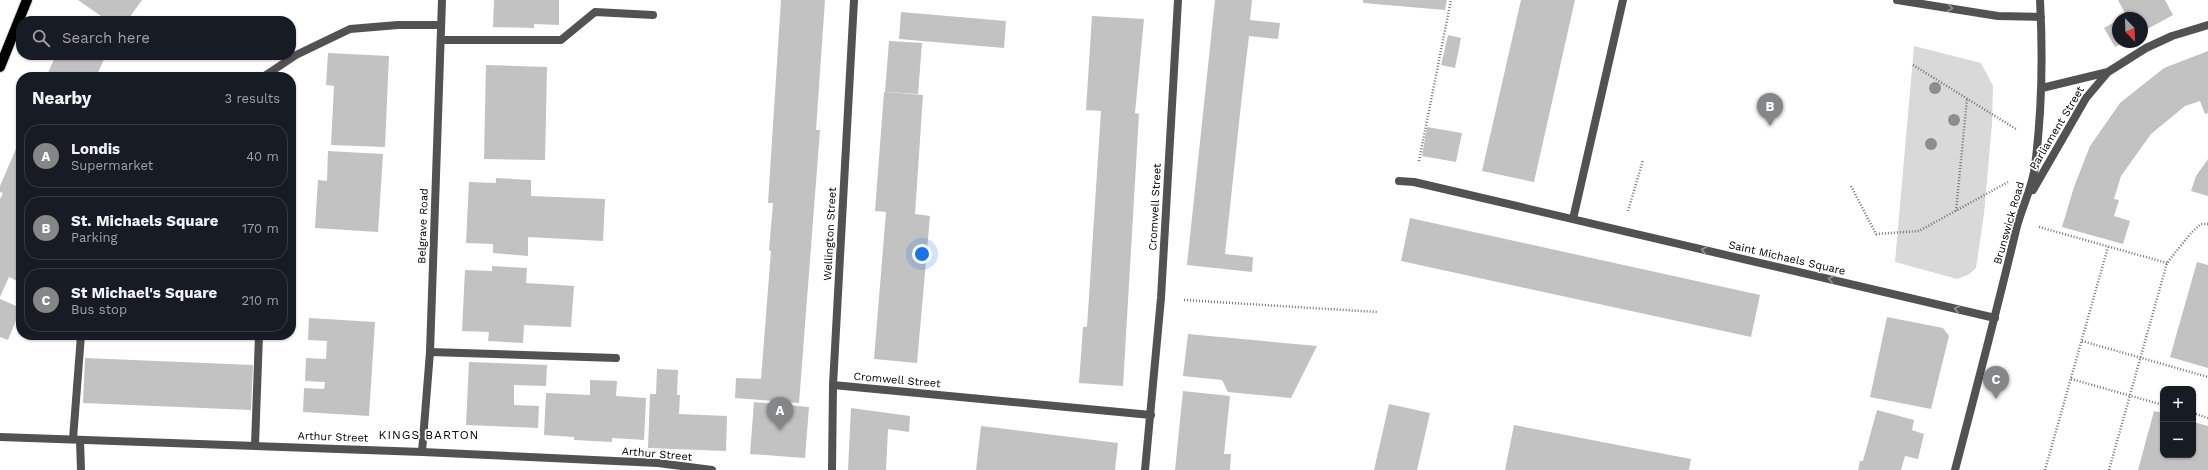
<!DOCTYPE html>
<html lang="en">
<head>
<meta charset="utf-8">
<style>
  body { margin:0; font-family:"Work Sans",sans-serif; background:#242831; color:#f1f3f6 }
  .controls { position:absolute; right:12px; bottom:12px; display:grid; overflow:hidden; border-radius:8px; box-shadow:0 1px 3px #0004 }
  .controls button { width:36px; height:36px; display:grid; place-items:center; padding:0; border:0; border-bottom:1px solid #363941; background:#171b24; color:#f1f3f6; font:20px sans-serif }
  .compass { position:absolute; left:2112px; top:12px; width:36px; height:36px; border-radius:50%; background:#171b24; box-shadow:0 1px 3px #0004; rotate:157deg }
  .you { position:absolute; left:922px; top:254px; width:14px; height:14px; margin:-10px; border:3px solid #fff; border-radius:50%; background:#1a73e8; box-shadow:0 0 0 6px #1a73e833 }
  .badge { display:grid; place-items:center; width:26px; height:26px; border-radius:50%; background:#858687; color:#fff; font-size:13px; font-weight:700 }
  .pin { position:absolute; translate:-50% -33px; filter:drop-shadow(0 1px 2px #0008) }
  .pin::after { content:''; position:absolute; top:21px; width:14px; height:12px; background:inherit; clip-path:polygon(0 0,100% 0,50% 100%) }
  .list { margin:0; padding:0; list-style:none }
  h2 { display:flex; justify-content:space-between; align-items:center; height:52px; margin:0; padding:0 16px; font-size:17px }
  h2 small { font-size:13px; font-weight:400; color:#9ea1a6 }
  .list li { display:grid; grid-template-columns:26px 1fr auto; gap:12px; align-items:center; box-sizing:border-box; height:64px; margin:0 8px 8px; padding:0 8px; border:1px solid #363941; border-radius:16px }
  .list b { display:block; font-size:15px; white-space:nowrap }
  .list p { margin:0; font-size:13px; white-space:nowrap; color:#9ea1a6 }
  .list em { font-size:13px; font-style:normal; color:#9ea1a6 }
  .icon { flex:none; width:22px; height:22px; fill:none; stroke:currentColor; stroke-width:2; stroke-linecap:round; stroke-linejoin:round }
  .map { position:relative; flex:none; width:2208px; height:470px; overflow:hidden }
  .search { position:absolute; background:#171b24; box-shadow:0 1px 3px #0004; left:16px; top:16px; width:280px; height:44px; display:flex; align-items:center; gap:10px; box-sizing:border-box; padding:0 14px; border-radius:16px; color:#9ea1a6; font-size:15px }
  .panel { position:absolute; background:#171b24; box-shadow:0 1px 3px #0004; left:16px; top:72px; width:280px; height:268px; border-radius:16px }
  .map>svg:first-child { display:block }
  .green { fill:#d9d9d9 }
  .building { fill:#c2c2c2 }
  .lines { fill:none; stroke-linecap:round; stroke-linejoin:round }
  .primary-casing { stroke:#dbdbdb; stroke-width:12 }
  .path { stroke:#747474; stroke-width:2.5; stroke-dasharray:1 2; stroke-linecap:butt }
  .service { stroke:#525252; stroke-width:8 }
  .minor { stroke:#525252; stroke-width:8 }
  .primary { stroke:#000; stroke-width:10 }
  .tree { fill:#8d8d8d }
  .oneway { stroke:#979797 }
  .labels { text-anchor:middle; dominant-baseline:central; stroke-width:3.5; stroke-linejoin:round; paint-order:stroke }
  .street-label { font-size:11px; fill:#000; stroke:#fff }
  .neighbourhood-label { font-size:12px; letter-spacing:1px; fill:#000; stroke:#fff }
</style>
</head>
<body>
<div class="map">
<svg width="2208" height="470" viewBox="0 0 2208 470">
  <rect width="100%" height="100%" fill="#fff"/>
  <!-- green -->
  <path class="green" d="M1914,46L1981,63L1993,86L1992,124L1984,214L1976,268L1968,275L1957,279L1895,262Z"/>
  <!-- building -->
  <path class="building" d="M78,0H142L127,21H108Z
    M494,0H559V25L534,24V28L493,27Z
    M781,0H825L816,130H820L799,403L735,398L736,378L761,379L771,251L769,250L773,203H768Z
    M1215,0H1252L1250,20L1280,23L1278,39L1249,36L1242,95L1225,254L1253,257L1252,272L1187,265Z
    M1363,0H1447L1445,10L1363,3Z
    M1521,0H1575L1534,182L1482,171Z
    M2118,0H2165L2173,15L2142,32V18H2121L2126,15Z
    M901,12L1006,21L1004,48L899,39Z
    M1092,16L1144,19L1135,113L1139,114L1123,386L1079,383L1083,327H1087L1101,111L1086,110Z
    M2118,20V42H2125L2115,47L2104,28Z
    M1448,35L1461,38L1455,68L1441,65Z
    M889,41L922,43L918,94L885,92Z
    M2208,51V113L2205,114L2200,101L2185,106L2151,134L2121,176L2114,199L2119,200L2114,216L2130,221L2123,244L2062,227L2074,187L2090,146L2120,103L2164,68Z
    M328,53L389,56L385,147L331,145L334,86L326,85Z
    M56,55H106L96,77H46Z
    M486,65L547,67L545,160L484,159Z
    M884,92L923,95L915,214L930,216L917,363L874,359L886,212L875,211Z
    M1427,127L1462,133L1456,162L1422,156Z
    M21,137V283L9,277L0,297V199L3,193L0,192V186Z
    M328,151L383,154L378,232L315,228L318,180L327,181Z
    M2208,159V196L2191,191L2196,176Z
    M496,178L531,180V196L605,199L603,241L528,237V256L493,253V244L466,243L469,182L496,183Z
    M1410,218L1760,295L1751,337L1401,261Z
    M2197,262L2208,265V368L2170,357Z
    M492,266L527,268L526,283L574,286L571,327L524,325L523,343L488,341L489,332L462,331L465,270L492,271Z
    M0,299L21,308L8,340L0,337Z
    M1887,317L1943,328L1949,336L1931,409L1870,397Z
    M309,318L375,322L369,416L303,412L304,388L324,389L325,382L305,381L306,358L326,359L327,341L308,340Z
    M1188,334L1317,346L1291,398L1228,392L1222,380L1183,376Z
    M132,335H150L149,340L131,338Z
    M85,358L253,365L251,410L83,403Z
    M469,362L547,365L546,386L514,385V405L539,406L538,428L466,425Z
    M657,369L678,370L677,395H680L679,414L727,416L726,451L648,448L650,394H656Z
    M590,380L617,381L616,396L646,398L644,440L612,438V442L574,440V437L544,435L546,393L590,395Z
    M1183,391L1230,396L1224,454H1231L1230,470H1175Z
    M754,402L809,407L805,458L750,454Z
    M1389,404L1430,413L1417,470H1374Z
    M851,408L910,416L909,432L888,429L886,470H848Z
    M1877,410L1914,420L1912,430L1924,434L1918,459L1905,456L1901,470H1858L1860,461H1863Z
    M2154,411L2163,413V455H2193V422L2208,426V470H2138Z
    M1514,425L1691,459L1689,470H1505Z
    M981,426L1118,443L1115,470H976Z"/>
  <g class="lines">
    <defs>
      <path id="primary" d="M0,67L27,0"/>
    </defs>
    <!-- primary casing -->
    <use href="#primary" class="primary-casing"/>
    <!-- path -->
    <path class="path" d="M1913,65L2016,129
      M1419,161L1451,0
      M1851,186L1876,234L1919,231L2008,182
      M1628,211L1643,160
      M1956,211L1967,99
      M2039,227L2167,263
      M1184,300L1377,312
      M2082,341L2208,377
      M2071,379L2163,405
      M2193,413L2208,418
      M2045,470L2108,247
      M2109,470L2167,263L2191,233L2201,224H2208"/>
    <!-- service -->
    <path class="service" d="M263,77L296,55L350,29L398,25H441
      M430,352L616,358
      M73,439L81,335
      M255,445L259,335"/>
    <!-- minor -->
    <path class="minor" d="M1897,0L1998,16L2041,17
      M441,40H561L595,12L653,15
      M2042,88L2108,72L2146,48L2172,36L2208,25
      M1399,181L1414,182L1995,318
      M2033,190L2086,98L2108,72
      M1573,219L1623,0
      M833,385L1151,415
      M0,437L422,452L658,463L712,470
      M80,440L81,470
      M422,452L430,352L442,0
      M832,470L833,385L854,0
      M1145,470L1161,298L1178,0
      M1955,470C1976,390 1997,310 2016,230C2021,208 2032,190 2035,166C2042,111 2043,55 2040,0"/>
    <!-- primary -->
    <use href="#primary" class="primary"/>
  </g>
  <!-- trees -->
  <g class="tree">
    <circle cx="1935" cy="88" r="6"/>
    <circle cx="1954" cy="120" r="6"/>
    <circle cx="1931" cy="144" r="6"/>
  </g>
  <!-- one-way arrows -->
  <defs><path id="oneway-chevron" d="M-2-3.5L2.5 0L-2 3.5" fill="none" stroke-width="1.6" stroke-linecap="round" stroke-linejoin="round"/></defs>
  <g class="oneway">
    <use href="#oneway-chevron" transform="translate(1950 8) rotate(9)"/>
    <use href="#oneway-chevron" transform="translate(1704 250) rotate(-167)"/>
    <use href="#oneway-chevron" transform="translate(1831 279) rotate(-167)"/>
    <use href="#oneway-chevron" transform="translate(1957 309) rotate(-167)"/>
  </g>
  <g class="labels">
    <!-- street labels -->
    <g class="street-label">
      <text transform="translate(2057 128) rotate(-59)">Parliament Street</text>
      <text transform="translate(1155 207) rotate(-87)">Cromwell Street</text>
      <text transform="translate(2009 223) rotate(-74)">Brunswick Road</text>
      <text transform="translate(423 226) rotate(-88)">Belgrave Road</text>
      <text transform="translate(830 234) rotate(-87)">Wellington Street</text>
      <text transform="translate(1787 258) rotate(13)">Saint Michaels Square</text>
      <text transform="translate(897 380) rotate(5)">Cromwell Street</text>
      <text transform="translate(333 437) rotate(2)">Arthur Street</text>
      <text transform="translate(657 454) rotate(5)">Arthur Street</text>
    </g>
    <!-- neighbourhood labels -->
    <g class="neighbourhood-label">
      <text x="429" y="435">KINGS BARTON</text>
    </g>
  </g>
</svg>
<div class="controls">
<button>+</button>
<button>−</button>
</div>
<svg class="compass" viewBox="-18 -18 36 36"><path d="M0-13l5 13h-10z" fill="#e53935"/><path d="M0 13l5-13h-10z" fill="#9ea1a6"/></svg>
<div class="you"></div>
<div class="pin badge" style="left:780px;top:430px">A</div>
<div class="pin badge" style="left:1770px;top:126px">B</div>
<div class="pin badge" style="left:1996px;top:399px">C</div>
<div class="search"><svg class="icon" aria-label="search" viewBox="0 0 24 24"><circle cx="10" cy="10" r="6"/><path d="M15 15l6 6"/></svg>Search here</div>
<section class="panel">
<h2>Nearby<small>3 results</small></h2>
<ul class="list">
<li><span class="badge">A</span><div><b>Londis</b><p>Supermarket</p></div><em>40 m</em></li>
<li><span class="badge">B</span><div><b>St. Michaels Square</b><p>Parking</p></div><em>170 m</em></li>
<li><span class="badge">C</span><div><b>St Michael's Square</b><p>Bus stop</p></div><em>210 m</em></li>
</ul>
</section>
</div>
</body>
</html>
